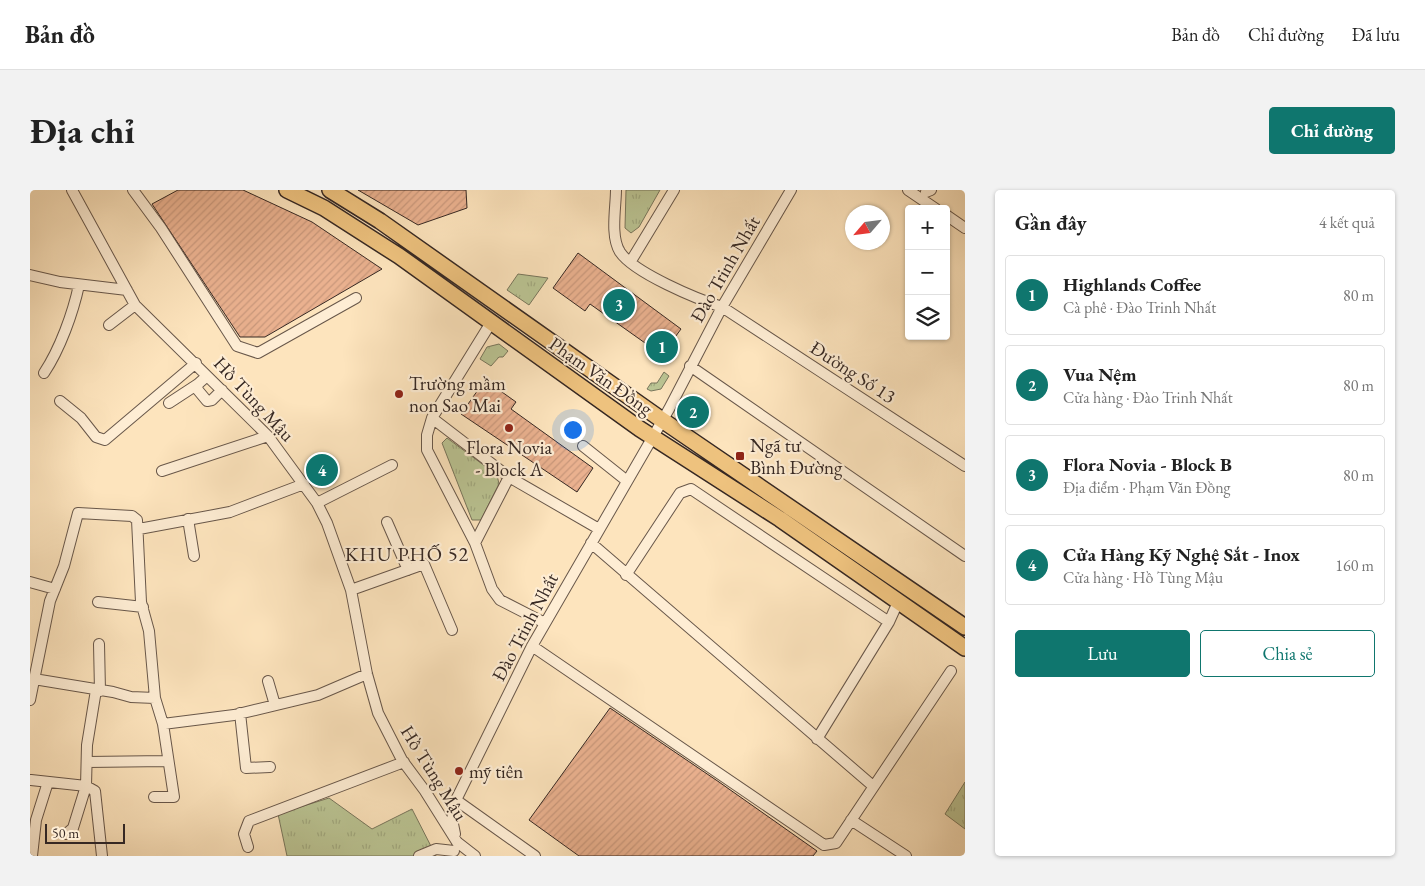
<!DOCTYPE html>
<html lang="vi">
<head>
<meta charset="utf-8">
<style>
  body { margin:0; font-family:"EB Garamond",serif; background:#f2f2f2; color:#222 }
  .controls { position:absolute; right:15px; top:15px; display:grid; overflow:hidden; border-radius:5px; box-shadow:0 1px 4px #0004 }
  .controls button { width:45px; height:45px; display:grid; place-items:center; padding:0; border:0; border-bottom:1px solid #e0e0e0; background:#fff; color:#222; font:25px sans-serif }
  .compass { position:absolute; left:815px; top:15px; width:45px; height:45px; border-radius:50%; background:#fff; box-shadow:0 1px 4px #0004; rotate:242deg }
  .scale { position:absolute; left:15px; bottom:12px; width:80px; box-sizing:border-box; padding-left:5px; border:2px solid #362823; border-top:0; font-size:14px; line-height:18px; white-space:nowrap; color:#362823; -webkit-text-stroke:4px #feedd4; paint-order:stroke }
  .you { position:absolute; left:542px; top:239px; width:18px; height:18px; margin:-12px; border:4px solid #fff; border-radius:50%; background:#1a73e8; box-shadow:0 0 0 8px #1a73e833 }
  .badge { display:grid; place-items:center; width:32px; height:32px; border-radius:50%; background:#0f766e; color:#fff; font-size:16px; font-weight:700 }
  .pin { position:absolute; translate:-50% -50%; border:2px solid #fff; box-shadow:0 1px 5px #0006 }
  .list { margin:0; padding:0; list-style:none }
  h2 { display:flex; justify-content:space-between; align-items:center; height:65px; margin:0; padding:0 20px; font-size:21px }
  h2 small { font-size:16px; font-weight:400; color:#767676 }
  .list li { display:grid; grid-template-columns:32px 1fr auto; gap:15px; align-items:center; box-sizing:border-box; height:80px; margin:0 10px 10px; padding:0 10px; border:1px solid #e0e0e0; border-radius:5px }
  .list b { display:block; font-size:19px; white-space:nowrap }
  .list p { margin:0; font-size:16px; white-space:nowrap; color:#767676 }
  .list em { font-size:16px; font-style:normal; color:#767676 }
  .actions { display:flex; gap:10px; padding:15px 20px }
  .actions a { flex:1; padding:11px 0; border:1px solid #0f766e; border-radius:5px; text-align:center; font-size:18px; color:#0f766e }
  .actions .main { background:#0f766e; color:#fff }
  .icon { flex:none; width:28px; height:28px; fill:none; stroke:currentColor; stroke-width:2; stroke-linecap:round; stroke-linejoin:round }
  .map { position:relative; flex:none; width:935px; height:666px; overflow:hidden; border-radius:5px }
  header { display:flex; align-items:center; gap:30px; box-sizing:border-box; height:70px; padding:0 25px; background:#fff; border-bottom:1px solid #e0e0e0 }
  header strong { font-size:24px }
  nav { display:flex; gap:28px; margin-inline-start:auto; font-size:18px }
  .intro { display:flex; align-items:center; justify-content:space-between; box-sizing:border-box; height:120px; padding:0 30px }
  h1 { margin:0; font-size:35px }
  .button { padding:12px 22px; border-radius:5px; background:#0f766e; color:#fff; font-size:18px; font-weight:700 }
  main { display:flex; gap:30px; padding:0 30px }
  aside { flex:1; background:#fff; border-radius:5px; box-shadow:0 1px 4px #0004 }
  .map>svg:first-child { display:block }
  .grass { fill:url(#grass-tufts); stroke:#78765c }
  .building { fill:url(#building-hatch); stroke:#362823 }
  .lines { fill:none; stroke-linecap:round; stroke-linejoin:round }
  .minor-casing { stroke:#68574a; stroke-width:12 }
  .highway-casing { stroke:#362823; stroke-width:18 }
  .minor { stroke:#feedd4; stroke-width:10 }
  .highway { stroke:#eec27e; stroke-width:15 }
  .poi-dot { fill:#8f2418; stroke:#feedd4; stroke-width:2 }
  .labels { text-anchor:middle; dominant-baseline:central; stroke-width:4.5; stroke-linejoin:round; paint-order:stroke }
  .street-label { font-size:19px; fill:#362823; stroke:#feedd4 }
  .poi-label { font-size:19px; fill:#362823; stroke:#feedd4; text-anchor:start }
  .neighbourhood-label { font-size:20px; letter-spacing:1px; fill:#362823; stroke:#feedd4 }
</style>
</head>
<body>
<header>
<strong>Bản đồ</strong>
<nav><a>Bản đồ</a><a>Chỉ đường</a><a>Đã lưu</a></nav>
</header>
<div class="intro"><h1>Địa chỉ</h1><a class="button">Chỉ đường</a></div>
<main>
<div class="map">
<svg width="935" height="666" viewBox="0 0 935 666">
  <defs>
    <pattern id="grass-tufts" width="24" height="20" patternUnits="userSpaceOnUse" patternTransform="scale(1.25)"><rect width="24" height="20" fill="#bbc594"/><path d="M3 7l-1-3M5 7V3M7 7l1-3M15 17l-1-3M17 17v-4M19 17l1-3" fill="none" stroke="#a1a97f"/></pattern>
    <pattern id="building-hatch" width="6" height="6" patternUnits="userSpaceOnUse" patternTransform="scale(1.25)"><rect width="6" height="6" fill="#eab18f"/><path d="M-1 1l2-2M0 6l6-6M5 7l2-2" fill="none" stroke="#c9987b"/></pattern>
  </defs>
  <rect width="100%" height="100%" fill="#fde4bd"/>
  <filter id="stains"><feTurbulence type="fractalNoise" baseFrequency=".004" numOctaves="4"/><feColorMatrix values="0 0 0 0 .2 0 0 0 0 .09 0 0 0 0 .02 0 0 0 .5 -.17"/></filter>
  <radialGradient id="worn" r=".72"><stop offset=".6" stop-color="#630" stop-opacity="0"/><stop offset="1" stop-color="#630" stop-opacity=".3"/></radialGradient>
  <!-- grass -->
  <path class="grass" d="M596,0H630L609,37L601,43L595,38Z
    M488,84L518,88L499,115L477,100Z
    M469,154L478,161L473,167H469L461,176L450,169L457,157Z
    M634,182L639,186L631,199L621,201L617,199L621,193H627Z
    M417,248L467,285L469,294L451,330H442L412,253Z
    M935,592V639L915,624Z
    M299,608L342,639L382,619L406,666H257L248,624Z"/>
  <!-- building -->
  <path class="building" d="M148,0H213L282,32L352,79L235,147H210L122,14Z
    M328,0H436L437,18L388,35Z
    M548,63L651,139L632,165L560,114L555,121L523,98Z
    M455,190L486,212L481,219L563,278L547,302L431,224Z
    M580,518L689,592L787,661L783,666H549L499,630Z"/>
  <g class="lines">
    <defs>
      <path id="minor" d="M42,0L105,115L238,246L287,313L297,333L321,400L337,484L348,523L372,570L395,601L427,652L445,666
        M103,0L131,38L207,156L228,163L326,108
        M586,0C586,17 580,46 590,62C604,83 667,109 692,117L935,276
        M878,0L906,19
        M896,2L901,0
        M916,25L935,38
        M601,71L644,0
        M0,85L30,92L97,100
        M462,131L402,228L397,245V260L445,353L462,399L470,410L515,433
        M79,135L105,115
        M660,176L935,366
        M14,183C30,159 43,123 49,95
        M177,186L168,194L167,199L177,211L182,210L192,200
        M30,211L51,228L66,247L75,250L166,173
        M139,213L168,194
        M402,228L479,287L569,339
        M553,256L597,291
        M132,281L238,246
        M287,313L362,275
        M158,329L164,366
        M357,332L378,380
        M109,339L200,322L274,294
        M445,353L479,287
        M561,353L843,596
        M596,385L650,303L661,299L859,432
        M0,392L25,399
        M321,400L394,374L422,440
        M68,412L113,417
        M69,454L70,501
        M502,456L794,655L806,653L921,481
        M4,489L83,502L101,507L125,508L133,534L204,525L288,505L337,484
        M238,491L245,515
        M0,510L20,411L34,376L48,323L102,326L107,330L111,412L119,441L125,508
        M210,523L216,578L240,577
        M787,549L859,432L868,412
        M57,572L137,571
        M1,590L56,596L57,555L66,500
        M124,607H144L133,534
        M426,610L505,666
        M821,630L876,666
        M36,644L43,638L56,596L65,601L72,666
        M425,644L422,629L426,610L502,456L639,219L692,117L761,0
        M218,657L214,644L219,631L374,572
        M2,666L6,630L18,592
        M389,666L406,659L424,661"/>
      <path id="highway" d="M257,0L294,18L369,66L610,239L750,329L935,458
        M300,0L350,31L632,230L935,437"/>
    </defs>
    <!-- minor casing -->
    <use href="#minor" class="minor-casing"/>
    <!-- highway casing -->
    <use href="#highway" class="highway-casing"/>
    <!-- minor -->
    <use href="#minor" class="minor"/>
    <!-- highway -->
    <use href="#highway" class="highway"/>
  </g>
  <!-- markers -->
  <g class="poi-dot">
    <circle cx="369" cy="204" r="5"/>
    <circle cx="479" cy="238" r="5"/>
    <rect x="705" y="261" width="10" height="10" rx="2.5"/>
    <circle cx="429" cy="581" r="5"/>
  </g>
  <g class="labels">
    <!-- street labels -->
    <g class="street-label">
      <text transform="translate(695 79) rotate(-60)">Đào Trinh Nhất</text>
      <text transform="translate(823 182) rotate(33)">Đường Số 13</text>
      <text transform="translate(571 186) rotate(35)">Phạm Văn Đồng</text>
      <text transform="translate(224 209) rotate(47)">Hồ Tùng Mậu</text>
      <text transform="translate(495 437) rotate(-62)">Đào Trinh Nhất</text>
      <text transform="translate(404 583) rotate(58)">Hồ Tùng Mậu</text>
    </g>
    <!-- poi labels -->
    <g class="poi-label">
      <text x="379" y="193">Trường mầm<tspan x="379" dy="22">non Sao Mai</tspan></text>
      <text x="720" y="255">Ngã tư<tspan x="720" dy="22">Bình Đường</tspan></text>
      <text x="479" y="257" text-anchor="middle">Flora Novia<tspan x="479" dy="22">- Block A</tspan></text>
      <text x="439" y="581">mỹ tiên</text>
    </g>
    <!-- neighbourhood labels -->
    <g class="neighbourhood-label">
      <text x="377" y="364">KHU PHỐ 52</text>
    </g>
  </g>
  <rect width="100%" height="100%" filter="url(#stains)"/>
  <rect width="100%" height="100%" fill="url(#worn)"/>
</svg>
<div class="controls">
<button>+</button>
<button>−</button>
<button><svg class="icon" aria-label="layers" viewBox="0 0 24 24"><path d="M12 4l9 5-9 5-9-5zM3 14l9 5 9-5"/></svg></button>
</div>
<svg class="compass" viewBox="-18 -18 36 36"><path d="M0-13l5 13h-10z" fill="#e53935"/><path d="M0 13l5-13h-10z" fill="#767676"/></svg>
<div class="scale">50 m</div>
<div class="you"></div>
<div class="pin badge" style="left:632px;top:157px">1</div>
<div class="pin badge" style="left:663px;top:222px">2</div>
<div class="pin badge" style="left:589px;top:115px">3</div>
<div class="pin badge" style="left:292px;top:280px">4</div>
</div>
<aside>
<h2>Gần đây<small>4 kết quả</small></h2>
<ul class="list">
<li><span class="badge">1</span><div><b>Highlands Coffee</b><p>Cà phê · Đào Trinh Nhất</p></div><em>80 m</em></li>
<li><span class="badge">2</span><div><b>Vua Nệm</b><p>Cửa hàng · Đào Trinh Nhất</p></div><em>80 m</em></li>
<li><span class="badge">3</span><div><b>Flora Novia - Block B</b><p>Địa điểm · Phạm Văn Đồng</p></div><em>80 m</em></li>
<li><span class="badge">4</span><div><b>Cửa Hàng Kỹ Nghệ Sắt - Inox</b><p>Cửa hàng · Hồ Tùng Mậu</p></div><em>160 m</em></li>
</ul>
<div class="actions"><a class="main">Lưu</a><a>Chia sẻ</a></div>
</aside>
</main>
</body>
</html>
